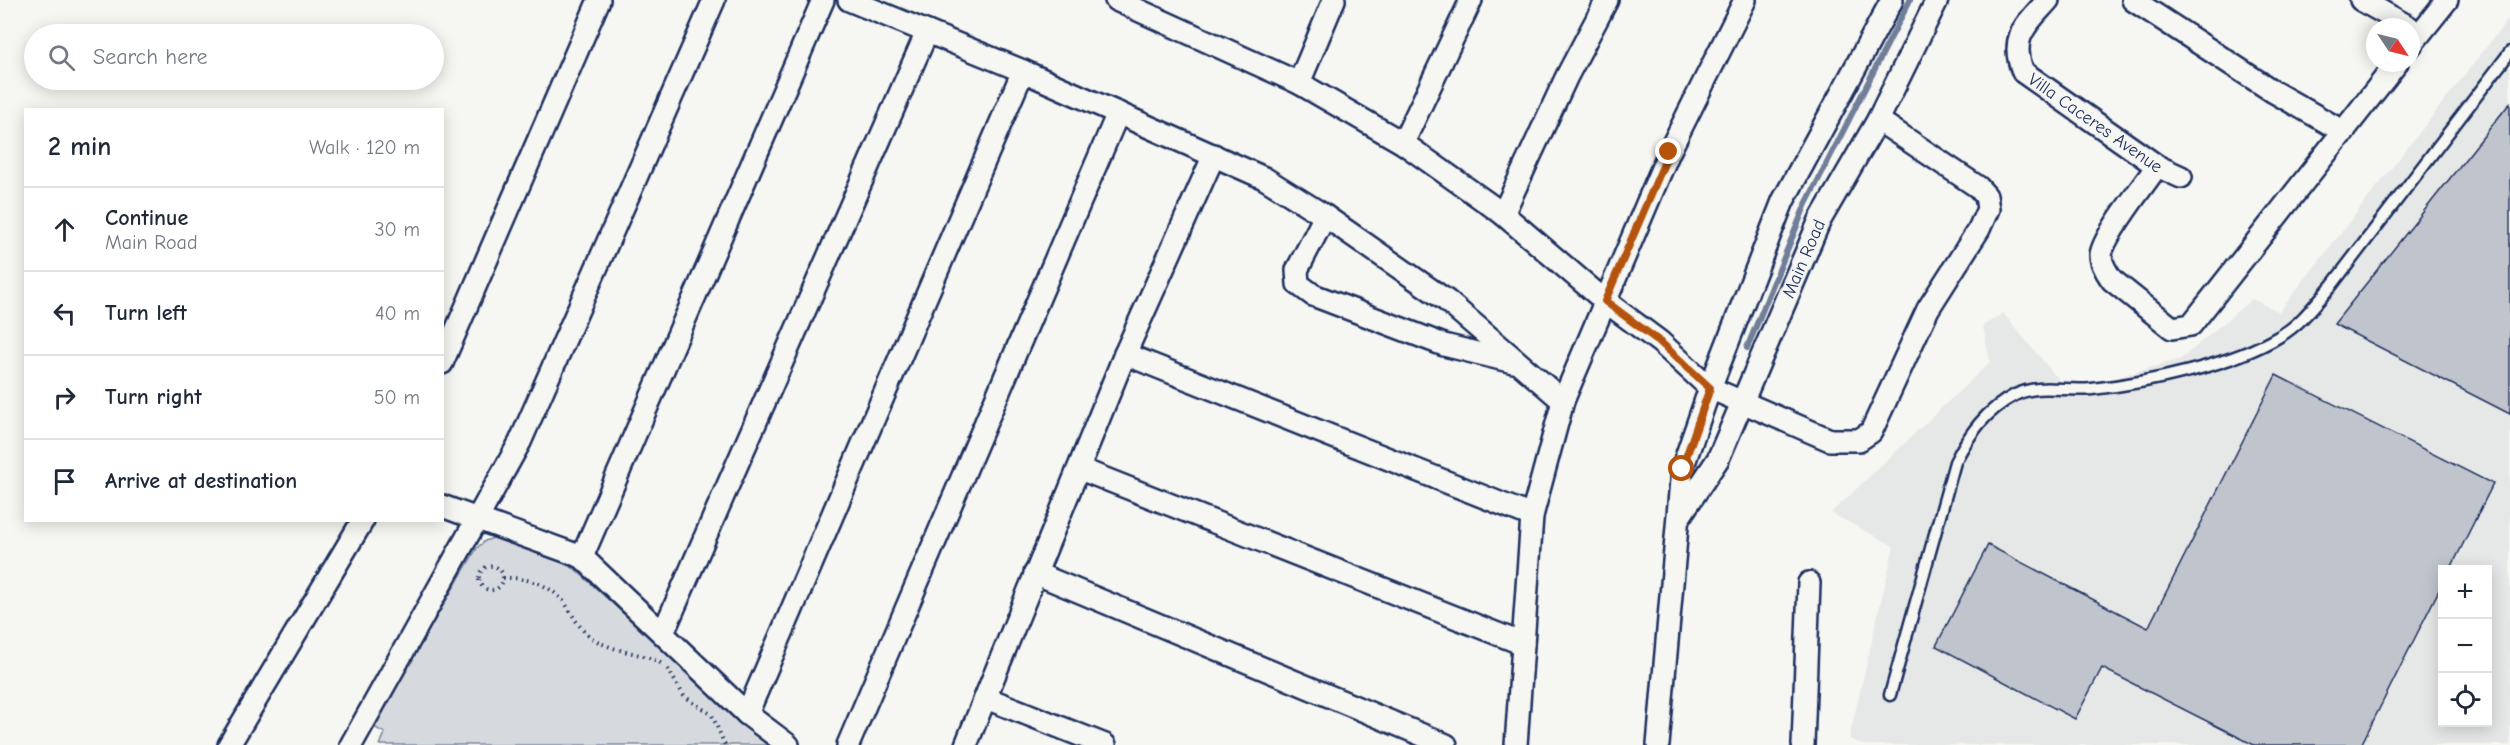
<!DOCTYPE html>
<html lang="en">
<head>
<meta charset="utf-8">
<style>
  body { margin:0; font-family:"Comic Neue",sans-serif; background:#f6f6f7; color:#1f2937 }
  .controls { position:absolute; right:18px; bottom:18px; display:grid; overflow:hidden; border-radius:0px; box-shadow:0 3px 15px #0003 }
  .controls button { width:54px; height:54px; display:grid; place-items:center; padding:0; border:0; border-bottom:2px solid #e0e1e3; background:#fff; color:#1f2937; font:30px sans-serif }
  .compass { position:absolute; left:2366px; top:18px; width:54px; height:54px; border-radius:50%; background:#fff; box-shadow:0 3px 15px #0003; rotate:125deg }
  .stop { position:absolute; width:18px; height:18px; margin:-14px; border:4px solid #b45309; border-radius:50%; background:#fff }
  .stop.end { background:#b45309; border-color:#fff; box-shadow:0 2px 6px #0008 }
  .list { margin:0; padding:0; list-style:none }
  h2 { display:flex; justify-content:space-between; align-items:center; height:78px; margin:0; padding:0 24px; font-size:26px }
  h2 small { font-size:20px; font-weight:400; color:#747a83 }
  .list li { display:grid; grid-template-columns:39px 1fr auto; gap:18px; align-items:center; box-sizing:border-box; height:84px; padding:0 24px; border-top:2px solid #e0e1e3 }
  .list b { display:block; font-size:22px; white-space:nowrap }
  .list p { margin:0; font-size:20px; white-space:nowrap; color:#747a83 }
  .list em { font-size:20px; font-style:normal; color:#747a83 }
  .icon { flex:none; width:33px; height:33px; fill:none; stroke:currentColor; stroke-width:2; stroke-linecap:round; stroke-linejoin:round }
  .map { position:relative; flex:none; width:2510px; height:745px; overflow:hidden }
  .search { position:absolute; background:#fff; box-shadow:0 3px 15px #0003; left:24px; top:24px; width:420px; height:66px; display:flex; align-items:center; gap:15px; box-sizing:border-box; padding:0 21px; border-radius:33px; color:#747a83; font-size:22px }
  .panel { position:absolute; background:#fff; box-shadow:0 3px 15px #0003; left:24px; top:108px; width:420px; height:414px; border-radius:0px }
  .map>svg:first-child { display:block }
  .built { fill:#e6e7e7; fill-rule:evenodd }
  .green { fill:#d6d9dd; stroke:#78849e; stroke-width:1.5 }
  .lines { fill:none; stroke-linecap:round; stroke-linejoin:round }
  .stream { stroke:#717e99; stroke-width:6 }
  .building { fill:#c0c4cd; stroke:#1b2f5e; stroke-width:1.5 }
  .service-casing { stroke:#1b2f5e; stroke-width:15 }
  .minor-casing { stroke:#1b2f5e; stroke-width:26 }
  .path { stroke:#1b2f5e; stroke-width:4; stroke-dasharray:1.5 4.5; stroke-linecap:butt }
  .service { stroke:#f6f6f2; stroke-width:10 }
  .minor { stroke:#f6f6f2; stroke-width:21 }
  .route { stroke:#b45309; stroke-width:8 }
  .labels { text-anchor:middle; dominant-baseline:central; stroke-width:6; stroke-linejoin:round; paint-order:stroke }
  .street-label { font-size:18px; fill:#1b2f5e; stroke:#f6f6f2 }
</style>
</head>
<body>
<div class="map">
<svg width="2510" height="745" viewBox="0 0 2510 745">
  <rect width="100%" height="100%" fill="#f6f6f2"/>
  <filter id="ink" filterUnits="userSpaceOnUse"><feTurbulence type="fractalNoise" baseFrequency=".0167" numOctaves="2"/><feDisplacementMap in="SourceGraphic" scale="12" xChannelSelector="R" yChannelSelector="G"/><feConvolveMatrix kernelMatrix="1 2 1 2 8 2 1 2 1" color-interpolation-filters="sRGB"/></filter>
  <g filter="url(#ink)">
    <!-- built -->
    <path class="built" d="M2510,17V745H1864L1849,739L1894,546L1831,513L1990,362L1983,326L2003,313L2063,385L2084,387L2181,359L2252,299L2279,312ZM2442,570H2488V722H2442Z"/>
    <!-- green -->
    <path class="green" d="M493,538L563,563L575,569L767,745H380L385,733L372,726L477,548L485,541Z"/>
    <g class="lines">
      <!-- stream -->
      <path class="stream" d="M1747,348L1805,206L1910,0"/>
    </g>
    <!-- building -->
    <path class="building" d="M2510,103V414L2334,324Z
      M2276,375L2493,484L2450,570H2442V584L2361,745H2254L2102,668L2075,719L1936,646L1988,545L2148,628Z"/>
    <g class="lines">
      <defs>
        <path id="service" d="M1890,695L1955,462C1969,434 1986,410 2015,395C2039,383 2066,392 2092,389C2147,383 2233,365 2280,336C2301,324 2316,303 2332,285L2510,52"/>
        <g id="minor">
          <path d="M849,0L1023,71L1264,178L1325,216L1447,301L1563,401"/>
          <path d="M1116,0L1299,83L1403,143L1503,214L1605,301L1660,342L1710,388L1830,440H1859L1871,432L1928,309L1979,229L1988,209L1986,196L1978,187L1878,120"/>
          <path id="s1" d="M2048,0C2026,25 2009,37 2023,72L2157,166L2181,177"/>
          <path d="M2133,0L2274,92L2344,132"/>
          <path d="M2361,0L2409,27"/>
          <path d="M2411,45L2447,0"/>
          <path d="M1299,83L1334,0"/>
          <path d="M1403,143L1471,0"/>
          <path d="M2157,166C2145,184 2103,236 2101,255C2101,264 2107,273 2112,280L2172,328L2191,325L2397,63"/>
          <path d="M1503,214L1567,76L1607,0"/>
          <path d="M1325,216L1297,270L1298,284L1313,295L1444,345L1513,362"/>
          <path d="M1125,354L1532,516"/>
          <path d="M442,363L599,0"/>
          <path d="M1080,469L1523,644"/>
          <path d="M442,506L582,557L747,714L788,745"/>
          <path id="s2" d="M1678,519L1718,459L1820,220L1878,120L1937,0"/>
          <path d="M582,557L823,0"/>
          <path d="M1035,573L1446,745"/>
          <path d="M663,633L927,32"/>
          <path d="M986,698L1105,745"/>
          <path d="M747,714L1023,71"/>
          <path d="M229,745L363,520"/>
          <path d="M351,745L520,442L714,0"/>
          <path d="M848,745L1118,113"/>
          <path d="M966,745L1125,354L1214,155"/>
          <path d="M1516,745L1532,516L1563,401L1669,152L1745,0"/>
          <path d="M1658,745L1682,469L1710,388L1783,201L1892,0"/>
          <path d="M1803,745L1809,583"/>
        </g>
      </defs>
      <!-- service casing -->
      <use href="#service" class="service-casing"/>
      <!-- minor casing -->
      <use href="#minor" class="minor-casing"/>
      <!-- path -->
      <path class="path" d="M479 578a12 12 0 1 1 24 0a12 12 0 1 1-24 0Z
        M503,578C526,577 550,584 565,603C575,618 580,632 597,641C618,653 642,652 662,664
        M668,669L684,696L712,715L725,745"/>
      <!-- service -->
      <use href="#service" class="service"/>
      <!-- minor -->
      <use href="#minor" class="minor"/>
    </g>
  </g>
  <g class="lines" filter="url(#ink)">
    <!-- route -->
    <path class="route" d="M1669,152L1605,301L1660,342L1710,388L1682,469"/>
  </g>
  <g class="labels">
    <!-- street labels -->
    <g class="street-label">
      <text stroke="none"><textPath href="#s1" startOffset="171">Villa Caceres Avenue</textPath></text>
      <text stroke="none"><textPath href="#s2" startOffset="290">Main Road</textPath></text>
    </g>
  </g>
</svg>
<div class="controls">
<button>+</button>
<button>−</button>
<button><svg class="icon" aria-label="locate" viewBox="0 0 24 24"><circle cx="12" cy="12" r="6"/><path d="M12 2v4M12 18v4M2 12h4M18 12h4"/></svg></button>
</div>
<svg class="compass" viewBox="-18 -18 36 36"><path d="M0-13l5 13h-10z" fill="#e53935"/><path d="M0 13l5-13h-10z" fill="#747a83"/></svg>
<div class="stop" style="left:1682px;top:469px"></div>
<div class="stop end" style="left:1669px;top:152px"></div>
<div class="search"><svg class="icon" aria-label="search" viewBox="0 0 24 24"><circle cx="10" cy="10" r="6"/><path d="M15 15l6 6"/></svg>Search here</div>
<section class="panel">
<h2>2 min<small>Walk · 120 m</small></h2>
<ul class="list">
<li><svg class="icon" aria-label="ahead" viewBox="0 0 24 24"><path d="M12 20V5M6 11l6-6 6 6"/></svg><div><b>Continue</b><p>Main Road</p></div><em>30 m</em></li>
<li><svg class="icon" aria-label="left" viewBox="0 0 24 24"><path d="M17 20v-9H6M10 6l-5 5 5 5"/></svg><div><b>Turn left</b></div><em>40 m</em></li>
<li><svg class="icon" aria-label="right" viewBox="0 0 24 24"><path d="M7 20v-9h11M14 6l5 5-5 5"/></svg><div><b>Turn right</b></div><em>50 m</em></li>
<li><svg class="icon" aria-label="arrive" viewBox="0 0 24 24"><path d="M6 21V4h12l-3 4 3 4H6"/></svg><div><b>Arrive at destination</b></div></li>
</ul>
</section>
</div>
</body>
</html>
